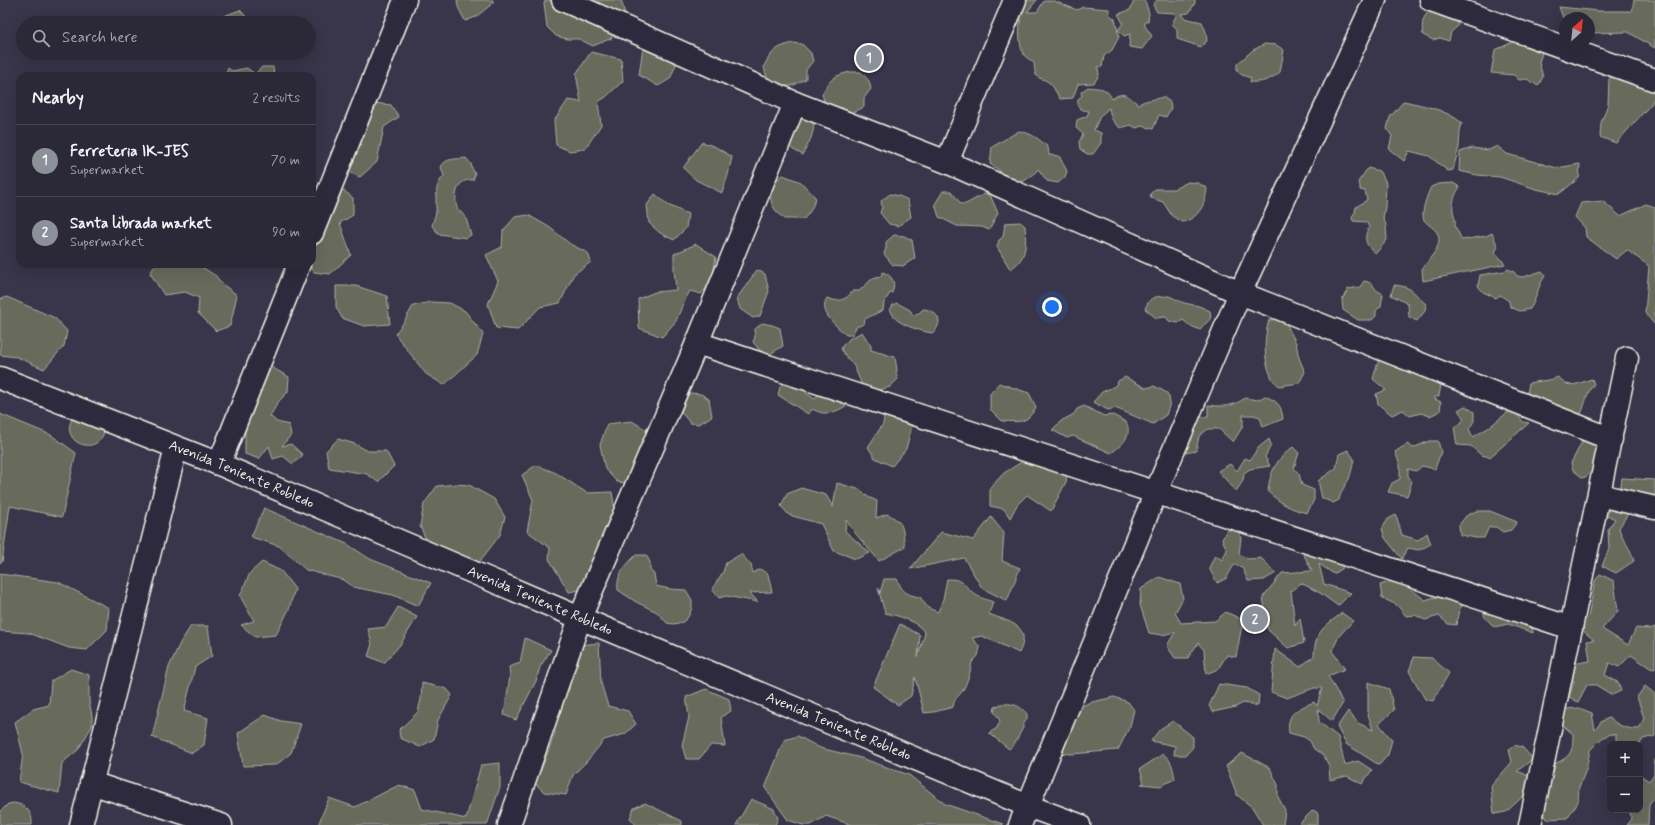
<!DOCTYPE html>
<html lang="en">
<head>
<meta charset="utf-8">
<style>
  body { margin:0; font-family:Mynerve,sans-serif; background:#373443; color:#f1f3f6 }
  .controls { position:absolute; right:12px; bottom:12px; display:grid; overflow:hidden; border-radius:8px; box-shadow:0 4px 16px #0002 }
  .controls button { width:36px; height:36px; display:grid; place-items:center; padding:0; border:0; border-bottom:1px solid #474453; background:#2b2838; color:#f1f3f6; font:20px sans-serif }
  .compass { position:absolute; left:1559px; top:12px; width:36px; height:36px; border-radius:50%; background:#2b2838; box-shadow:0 4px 16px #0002; rotate:27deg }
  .you { position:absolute; left:1052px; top:307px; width:14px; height:14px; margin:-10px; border:3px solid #fff; border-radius:50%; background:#1a73e8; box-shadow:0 0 0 6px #1a73e833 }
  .badge { display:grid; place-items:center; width:26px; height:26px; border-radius:50%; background:#8c9099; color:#fff; font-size:13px; font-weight:700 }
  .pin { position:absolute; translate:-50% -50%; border:2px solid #fff; box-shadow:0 1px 4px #0006 }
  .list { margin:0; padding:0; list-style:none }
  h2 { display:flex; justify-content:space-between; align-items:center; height:52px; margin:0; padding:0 16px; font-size:17px }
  h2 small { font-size:13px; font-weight:400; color:#a6a6ae }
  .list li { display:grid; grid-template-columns:26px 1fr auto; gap:12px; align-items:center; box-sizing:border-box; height:72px; padding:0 16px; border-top:1px solid #474453 }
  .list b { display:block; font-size:15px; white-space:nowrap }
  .list p { margin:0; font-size:13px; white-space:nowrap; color:#a6a6ae }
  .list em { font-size:13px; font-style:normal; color:#a6a6ae }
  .icon { flex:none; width:22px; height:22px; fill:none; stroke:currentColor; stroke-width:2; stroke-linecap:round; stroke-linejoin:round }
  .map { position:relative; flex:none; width:1655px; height:825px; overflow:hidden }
  .search { position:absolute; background:#2b2838; box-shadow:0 4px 16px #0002; left:16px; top:16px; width:300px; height:44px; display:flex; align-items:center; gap:10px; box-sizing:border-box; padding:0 14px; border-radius:22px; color:#a6a6ae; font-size:15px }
  .panel { position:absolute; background:#2b2838; box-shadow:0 4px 16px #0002; left:16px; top:72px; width:300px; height:196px; border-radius:12px }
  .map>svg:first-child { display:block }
  .green { fill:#676a5c; stroke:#aeaea2 }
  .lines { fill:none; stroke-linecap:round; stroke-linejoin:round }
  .minor-casing { stroke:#f4f1e8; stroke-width:25 }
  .minor { stroke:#2f2a3d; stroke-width:22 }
  .labels { text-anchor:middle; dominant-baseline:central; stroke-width:4; stroke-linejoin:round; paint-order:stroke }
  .street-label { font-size:14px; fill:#f4f1e8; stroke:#2f2a3d }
</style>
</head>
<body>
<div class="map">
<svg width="1655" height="825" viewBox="0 0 1655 825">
  <rect width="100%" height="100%" fill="#39354a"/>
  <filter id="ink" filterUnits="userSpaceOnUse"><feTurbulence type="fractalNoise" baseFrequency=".025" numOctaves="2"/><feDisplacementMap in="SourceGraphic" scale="8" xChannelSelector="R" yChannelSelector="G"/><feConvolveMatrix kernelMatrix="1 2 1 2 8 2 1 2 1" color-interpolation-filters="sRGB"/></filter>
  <g filter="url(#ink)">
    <!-- green -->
    <path class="green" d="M457,0H493V3L476,17L465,21L458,7Z
      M546,0H621L626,17L613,33L612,38L593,46L579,39H567L556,36L547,27L544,3Z
      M1012,0H1037L1027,12H1037L1044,1H1054L1077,10L1083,7L1109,9V14L1115,19L1119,37L1112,50L1104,56L1102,67H1098L1099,75L1094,83L1078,84L1073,98L1060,99C1057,94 1054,88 1051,84C1040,75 1035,83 1034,63C1031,60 1026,58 1024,55C1018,46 1018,17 1024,11L1016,9Z
      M1140,0L1145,1L1149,13L1148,21L1145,22V26L1152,36L1142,49L1129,47L1130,34L1124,36L1118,30L1123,23L1118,14L1130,10L1134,1Z
      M1157,0H1195V3L1189,13L1181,14L1184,18L1202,22L1206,32L1207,41L1201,47L1177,39V29L1172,24L1176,16L1175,13L1157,12L1153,5Z
      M1634,0H1655V48L1628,32L1589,33V18H1565V23L1559,7L1599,11H1632Z
      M1434,8L1458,17V26L1451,32L1449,41L1440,38L1433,40L1423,35C1421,23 1423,14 1434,8Z
      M240,10L252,23H210V21Z
      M1524,38L1539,44L1542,53L1539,62L1543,77L1538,86L1527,79L1519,80L1514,75L1491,73L1495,50L1513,42Z
      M793,43L802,44L811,53L813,61L806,70V79L794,85L779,88C770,82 765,77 764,66C772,51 776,47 793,43Z
      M1265,44L1276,45L1284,50L1280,72C1270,80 1263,83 1250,82L1251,78L1242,75L1237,71V64L1253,50Z
      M643,47L677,62L670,79L658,86L639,75Z
      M591,52L621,59L623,81L606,97L598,102L601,125L585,149L570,151L556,145L554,121L568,100L581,102L576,74Z
      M1634,63L1650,66L1655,71V96L1652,103L1616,143L1600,137L1601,123L1608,104L1609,79L1619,68Z
      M262,67H273L274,76H225L228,68L232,71L247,68L255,74Z
      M851,72H861L869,81L871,89L864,98V107L852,113L838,115L825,104L822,94C830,79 834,75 851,72Z
      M1088,87C1100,89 1106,86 1112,99C1124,89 1130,98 1138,104C1148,99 1153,100 1163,97L1170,102L1171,108L1166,117L1159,115L1153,129L1142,126L1136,128L1131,125L1120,128C1111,120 1111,118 1109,108L1100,116L1094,130L1101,133V143L1093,154H1087L1080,149L1079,142L1083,134L1076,128L1077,120L1087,116L1089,111C1081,110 1077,109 1078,99L1082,96L1081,92Z
      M1404,101C1425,106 1445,109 1462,123L1460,131L1459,147L1453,170L1448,171L1429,156L1409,151L1404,161L1389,149L1392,136L1387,129L1390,117Z
      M358,103H374L391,105L399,117L384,127L377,162L360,177L346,171L342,161L330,153L341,139L350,107Z
      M798,115L813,121C816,133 807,145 803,155L792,149L786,139Z
      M1019,131C1031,133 1039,139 1048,147L1049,155L1059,156L1067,171L1065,177L1058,183L1047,181L1038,169L1033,175L1018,185L998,175L1000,171L990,164L992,147Z
      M702,142L716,147L732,157L728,175L722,193L696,180L683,168Z
      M1497,146L1507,154L1557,168L1580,164L1579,178L1559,194L1536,189L1500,177L1477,175L1459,171L1460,152L1472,148L1489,150Z
      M466,158L471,164L472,168L475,174L473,180C470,180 465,180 463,182C455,186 454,204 458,210C467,215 468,226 471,235L466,238L439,234L432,226C433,220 437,213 436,207C436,196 435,184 444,176L441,167C446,157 455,160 466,158Z
      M1368,168L1379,171L1385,180L1386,185L1385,207L1383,218L1386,225L1387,240L1376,253C1365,246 1363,238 1369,227L1366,222L1353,221L1352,217L1355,212L1356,207L1367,200L1365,191L1360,190V186L1358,182Z
      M783,175L801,182L816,198L811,210L804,219H784C770,206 770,203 771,184Z
      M1188,182L1198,183L1207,188C1206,203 1199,219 1182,222L1172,216L1163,202L1151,198L1150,194L1155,189H1174Z
      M1453,183L1460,187C1455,194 1452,202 1453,211C1454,217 1456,220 1455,226L1462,240L1486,236L1492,233L1498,247L1495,252L1505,264L1423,281L1422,269C1427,261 1440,249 1439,239C1438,228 1429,227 1424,220C1420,214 1428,192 1431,187L1438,184Z
      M325,186L342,189L353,198V215L340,223L351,255L330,274L314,272L309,264H312V237Z
      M943,191H951L961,204H966L984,194L990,195L998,213L989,230L982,227L957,226L939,217L935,204Z
      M655,194L668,205L688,214L686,228L674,240L660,233L649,223L647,205Z
      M890,194L899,196L908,200L911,217L898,226L889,224L880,213L882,207L881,201Z
      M1603,201L1620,216L1646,204L1655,207V325L1645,313L1649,266L1627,250L1616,259L1586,237L1585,228L1575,217L1581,203Z
      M528,215L549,227L570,244L588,253L591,262L574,274L560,303L540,307L518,330L496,328L488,304L498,281L486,255L502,247L503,231L515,217Z
      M1020,222L1025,226C1026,243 1028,259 1010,269L997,247L999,240L1003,237L1005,223Z
      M894,235L904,236L912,240L915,258L903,266L893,265L884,254L886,248V242Z
      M696,244L716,257L712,281L701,294L690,291L683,304L676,321L662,337L639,328L638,299L655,292L676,290L674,270V254Z
      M156,264H197L216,276L222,284L237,295L230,326L216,331L198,313L199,298L185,292L164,295L150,273Z
      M1508,269L1514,272L1517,276L1523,277L1542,271L1545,276C1537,287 1537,299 1530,309L1520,311L1510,307L1509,301L1500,295L1496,298L1483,292L1478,286L1480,275L1505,271Z
      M757,270L765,274L769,291L760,316L753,318L740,309L737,298Z
      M883,272C893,276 896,283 892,293H890L884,303L883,310L865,319L864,324L856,327L852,335H846C836,325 818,313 827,298C838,303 846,300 853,291H859L872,279L880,277Z
      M1364,281C1370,282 1373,284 1376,290L1383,294L1381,306L1376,311V316L1372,320H1358L1343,310L1342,300L1348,289L1360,287Z
      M1394,285C1414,287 1412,292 1426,304L1425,311L1417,321L1409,317L1408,304L1391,295Z
      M336,286H356L387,296L390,324L364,326L342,318L336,307Z
      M1169,296L1184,303L1199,306L1210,311C1213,324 1205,320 1200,330L1189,325L1183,320L1178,323L1169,321L1166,317L1156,318L1145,309C1150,295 1155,297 1169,296Z
      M7,297L55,318L67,331L64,346L44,369L17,357L0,355V299Z
      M430,302L450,303L465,311L483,334L477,355L444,385L426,374L395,334L404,322L413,306Z
      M897,303L910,310L913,315L919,313L923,309C929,309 939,314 939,322C939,325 936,330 934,333C925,333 901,325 895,318C893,316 892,312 890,310L893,305Z
      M1284,319L1296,343L1299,358L1305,372L1299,383L1279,386C1276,383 1272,380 1271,376C1263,359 1264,337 1269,320Z
      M762,323L772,325L780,328L783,346L770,354L762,353L753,342L755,337L754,330Z
      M862,332L871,346V350L895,357L897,370L896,373L898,379L890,387L871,392L862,385L854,366L845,355L841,349L844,343L847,342L849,339Z
      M1384,352L1437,373L1441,385L1439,396L1433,398L1441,402L1440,411L1430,416L1421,413L1410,416L1403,410L1392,415L1378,404L1376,394L1386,390L1373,379L1377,365Z
      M269,366L289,377L288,392L279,401L270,416L277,422L289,425L291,435L282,446L291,444L303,455L293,464L283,456L273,459L269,446L259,459L245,454V429Z
      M1125,377L1146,388L1154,386L1160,389L1167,393L1169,397L1170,403L1166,415L1153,424L1115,408L1108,410L1093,402L1102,392L1115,386L1118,381Z
      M1557,377C1561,379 1562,380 1565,383C1572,388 1584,381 1592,379L1594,384C1585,394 1586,407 1579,417L1532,400L1527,394L1529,383L1554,379Z
      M785,381L805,386L807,394L815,399L826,381L849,392L847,405C837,412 824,417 813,409L808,414L778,395L780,387Z
      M999,383L1029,393L1036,407C1027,424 1020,422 1002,421L990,409V394Z
      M691,393L701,394L709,399L712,416L699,424L690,423L681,412L683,406L682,399Z
      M1265,396C1278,402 1281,404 1283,419L1263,427L1260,417L1253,415H1243V426L1233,442L1219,429H1208L1199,436L1196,451L1185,453L1188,436L1197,418L1208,416V405C1222,407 1233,407 1245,398L1258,400Z
      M886,405L916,411L906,449L892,466L875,458L868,447L883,424Z
      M1084,406L1104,416L1113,415L1126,422C1133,436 1122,445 1111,453L1073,436L1067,438L1052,430L1061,421L1074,414L1077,409Z
      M1465,406L1474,412V421L1469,429L1473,437L1488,428L1513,408L1523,422L1529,423L1490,457L1481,455L1471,446L1457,445L1454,427L1460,424L1464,419L1458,410Z
      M0,414L51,435L76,453L62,517L10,506L2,562L0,563Z
      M74,416L105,427C101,461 55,442 74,416Z
      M632,421L650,432L638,484L617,482L605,469L600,445L607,424Z
      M1587,438L1601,442C1597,454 1596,474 1583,478L1573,470L1571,463L1583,440Z
      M338,439L355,444L368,451H386L394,466L378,482L367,474L329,468L326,451Z
      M1269,439L1271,445L1265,457L1270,466L1250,469L1244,473L1243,481L1236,491L1218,471L1230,464L1237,471L1245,458L1250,460L1258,448Z
      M1429,441H1438L1441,452L1435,469L1422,466L1416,471L1408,469V476L1412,481L1407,496L1388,492L1392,483L1400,479V464L1395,452L1407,444L1413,448Z
      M1293,447L1299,453L1294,468L1299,474L1302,485L1314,490V500L1307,513C1290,509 1282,504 1268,492C1269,473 1277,458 1293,447Z
      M1348,450L1354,459C1353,465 1351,473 1349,479C1345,486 1341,491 1339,500L1333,503L1322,498L1318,481L1336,468L1339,454Z
      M1028,458L1067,472L1066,482L1051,511L1027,495L1017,505L1010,518L1004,509L990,506V488L1004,473Z
      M536,465L556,473L587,493L612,492L615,511L595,587L569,592L549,559L550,548L527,531L533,500L522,475Z
      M1622,478L1655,480V511L1629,512L1619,528C1623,541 1631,548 1634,561L1616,573L1602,566L1609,549L1608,529L1615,519L1605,514L1621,486Z
      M837,483L861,490L868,497L877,501L876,518L887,514C906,523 902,529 905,547L879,561C868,547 855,535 846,520L845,531L870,553L856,559L834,551L821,524L789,515L781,506L787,494L801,488L826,495L833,507Z
      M457,484L469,485L494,499L505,517L500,535L477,565L427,542L420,526L424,504L437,486Z
      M264,508L347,544L370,559L431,583L418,606L393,595L353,587L344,580L306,570L279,546L251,537Z
      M1476,511H1490L1517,522L1511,530L1503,532L1496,527H1489L1484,538H1476L1460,535L1459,525L1466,516Z
      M1396,515L1402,535L1418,540L1427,533L1431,544L1419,550L1408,548L1402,559L1385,538L1382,529L1388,519Z
      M991,517L1004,533L1002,561L1020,568L1007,601L982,588L964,558L910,569L941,532L973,540Z
      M1230,527L1239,531L1241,538L1239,554L1248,559L1261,558L1276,573L1264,580L1248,581L1242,567L1234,565L1226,579L1217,583L1209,568L1215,555L1222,560L1227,550L1222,539Z
      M1305,541L1328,548L1343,568L1334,574L1319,564L1324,584L1351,593L1338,606L1320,593L1301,583L1291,591L1295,626L1300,618L1304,643L1288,648L1268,630L1263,597L1282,573L1312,571L1303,553Z
      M741,554L751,565L753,573L760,569L768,574L772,592L750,593L758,602L726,596L719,598L712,589L723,572L726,563Z
      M636,555H646L650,562V570L654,574L656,586L670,589L686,590L692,600V608L688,617L683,622L674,624L667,623L657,612L636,602L618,590C616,574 626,565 636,555Z
      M262,562L281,571L295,589L289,609L276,635L255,637L241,625L254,621L240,596L250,573Z
      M0,574L58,582L109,608L107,630L87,650L69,648L29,633L0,631Z
      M1600,574L1614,581L1618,611L1602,629L1628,645L1636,628L1650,629L1655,627V669L1650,668L1631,655L1619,667L1609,663L1605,675L1619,683L1621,691L1612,695L1596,685H1587L1578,702L1569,697L1574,681L1570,677L1576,663L1590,661L1587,641L1594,640L1577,626L1588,617L1595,581Z
      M1159,577L1180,584L1183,598L1175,613L1181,623L1215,621L1226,612L1243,620L1236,657L1227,655L1218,669L1206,674L1204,650L1198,643L1188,658H1175L1167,646L1175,632L1162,635L1149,633L1140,605L1141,589Z
      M884,579H897C902,592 907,595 920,597L928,608L938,612L943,599L947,579C966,579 962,585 975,594C979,598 988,600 993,602L989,614C1009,622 1033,625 1019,653L982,636L972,638L980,647L978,656L972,662C971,670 967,683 963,690C958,698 955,696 953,707L934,712L924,713L915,677L911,696L898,705L873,687L900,624L920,635L918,657L925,633C916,620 899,616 885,613L878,588L880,593Z
      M1398,579L1425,600L1435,597L1466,601L1459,610L1456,625L1448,624L1439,616L1425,620L1415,615L1406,616L1397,605L1382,598L1380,585Z
      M1521,598L1531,610L1533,633L1508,624L1494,627L1484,616L1486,600L1513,602Z
      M398,607L417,617L400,645L384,663L368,656L372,644L368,629L386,627Z
      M1342,613L1353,621L1339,636L1332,651L1345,669L1328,676L1343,703L1332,721L1318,709L1319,722L1338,737L1345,765L1358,761L1372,770L1362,784L1347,776L1330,780L1329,766L1324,756L1314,749L1310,741L1304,737L1289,733C1286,713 1297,709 1314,702L1317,706L1322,688H1314L1287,698L1271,692L1275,649L1300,667L1314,656C1315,631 1324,627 1342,613Z
      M191,626H208L212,656L195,667L184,711L208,718L204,745L192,753L152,737L169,667L180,643Z
      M525,638L551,650L540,667L536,681L516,720L504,715L510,676L509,667L520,663Z
      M599,643L601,683L608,706L628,711L636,724L625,734L604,740L588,760L573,775L566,795L544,792L534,782L541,770L555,733L556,704L569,690L570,659L579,645Z
      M1414,657L1432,658L1449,673L1433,701L1425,699L1409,671Z
      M71,669L89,675V701L92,716V726L78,750L62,763L59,793L19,782L23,754L15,722L33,709L49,705L51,681Z
      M1368,682L1389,689L1394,710L1379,724L1392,740L1388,755L1379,765L1346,744L1337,727L1348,711L1358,723L1373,730L1368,714Z
      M422,683L447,689L452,695L438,720L434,739L420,747L400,738L399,730L418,712L421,699Z
      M1219,684L1247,688L1259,695L1258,706L1243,703L1236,707L1213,712L1209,706Z
      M1645,686L1655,694V736L1643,739L1640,744H1616V735L1611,734L1602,738L1590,750L1586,770L1579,787L1578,802L1567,818L1547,819L1538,804L1552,765C1570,757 1573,754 1573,734L1561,724L1566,709L1579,708L1592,713L1595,730L1602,721L1609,718C1619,726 1626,729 1639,729L1644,718L1637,697Z
      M706,689L729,699L731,711L721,717L725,746L711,745L699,759H686L682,745L689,717L686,697Z
      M1114,697L1128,702L1134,710L1130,726L1118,750L1072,754L1059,753L1077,709L1088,703Z
      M1001,704C1012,703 1020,705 1027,714V719L1023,725V728C1018,736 1017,743 1009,749L989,733L997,728L1000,721L996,714L994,712L995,707Z
      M265,715L281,721L301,724L291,753L276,765L243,766L238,733Z
      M1173,721L1193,737V747L1186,755H1174L1175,746L1151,741L1160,729Z
      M798,736L820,748L861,758L909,775L945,804L1003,824V825H852L826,816L811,825H803L788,820L765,788L784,740Z
      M1514,745L1522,747L1533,759L1517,771L1529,776L1531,789L1506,812L1494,814L1491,786L1512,762L1509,750Z
      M1242,753L1270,768L1278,785V797L1285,810L1283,825H1263L1252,807L1237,795L1226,766Z
      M1163,754C1172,760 1173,768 1175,779L1160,786L1141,784L1144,783L1140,769Z
      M1654,759L1655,760V797L1649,804L1648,825H1627L1632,819L1629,810H1640V775L1649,781L1654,774Z
      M500,763V787L487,825H318L329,798L355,807L399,785L415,790L422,809L466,819L481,765Z
      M751,799L774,809L778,818L775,825H736Z
      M14,803C27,805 33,813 32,825H0V812L8,804Z
      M645,803L682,821V825H636L630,818L634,808Z
      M1313,810L1318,813V825H1298Z"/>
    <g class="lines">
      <defs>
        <g id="minor">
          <path d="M563,0L795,103L947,162L1240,293L1611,439"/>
          <path d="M1431,0L1655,80"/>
          <path d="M947,162L1015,0"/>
          <path d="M312,233L405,0"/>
          <path d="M697,343L1571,628"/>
          <path id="s1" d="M0,378L219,464L580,618L1028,806L1079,825"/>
          <path d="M219,464L299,264"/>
          <path d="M1599,495L1655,508"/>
          <path d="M91,783L221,825"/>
          <path d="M81,825L176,448"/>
          <path d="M509,825L580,618L697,343L795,103"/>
          <path d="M1020,825L1156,492L1240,293L1375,0"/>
          <path d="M1530,825L1627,358"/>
        </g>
      </defs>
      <!-- minor casing -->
      <use href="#minor" class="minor-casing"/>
      <!-- minor -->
      <use href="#minor" class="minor"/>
    </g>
  </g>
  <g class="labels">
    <!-- street labels -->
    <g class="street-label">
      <text stroke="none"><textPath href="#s1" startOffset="260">Avenida Teniente Robledo</textPath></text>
      <text stroke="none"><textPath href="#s1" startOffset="584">Avenida Teniente Robledo</textPath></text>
      <text stroke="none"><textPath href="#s1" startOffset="908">Avenida Teniente Robledo</textPath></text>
    </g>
  </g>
</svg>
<div class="controls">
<button>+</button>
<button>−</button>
</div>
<svg class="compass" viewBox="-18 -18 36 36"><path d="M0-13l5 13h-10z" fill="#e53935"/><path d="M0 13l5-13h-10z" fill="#a6a6ae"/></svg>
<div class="you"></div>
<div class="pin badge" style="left:869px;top:58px">1</div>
<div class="pin badge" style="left:1255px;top:619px">2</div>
<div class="search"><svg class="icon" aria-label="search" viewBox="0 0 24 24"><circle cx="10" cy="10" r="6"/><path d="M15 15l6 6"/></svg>Search here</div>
<section class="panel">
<h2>Nearby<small>2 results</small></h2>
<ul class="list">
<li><span class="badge">1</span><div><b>Ferreteria IK-JES</b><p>Supermarket</p></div><em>70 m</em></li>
<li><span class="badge">2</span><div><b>Santa librada market</b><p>Supermarket</p></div><em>90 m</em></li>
</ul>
</section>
</div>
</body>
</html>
